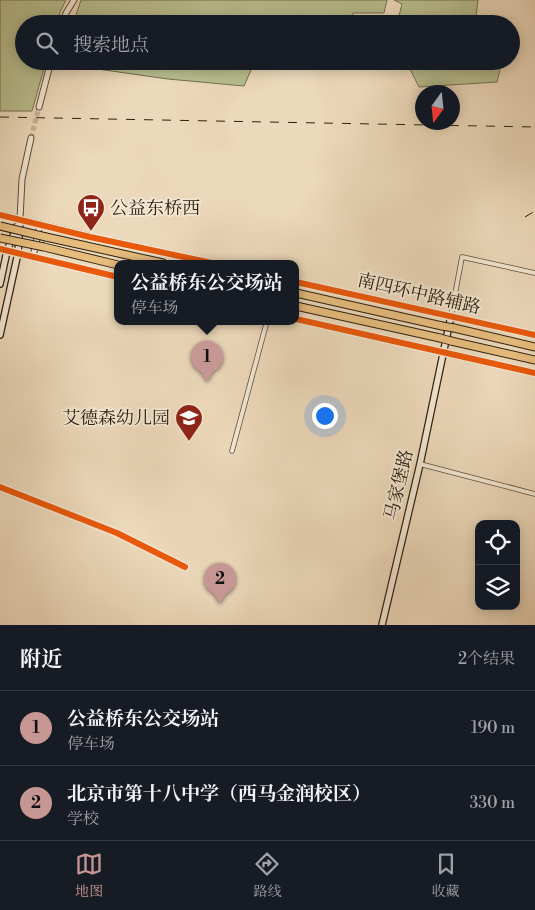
<!DOCTYPE html>
<html lang="zh">
<head>
<meta charset="utf-8">
<style>
  body { margin:0; font-family:"Libre Bodoni","Noto Serif SC",serif; background:#242831; color:#f1f3f6 }
  .controls { position:absolute; right:15px; bottom:15px; display:grid; overflow:hidden; border-radius:10px; box-shadow:0 2px 12px #0003 }
  .controls button { width:45px; height:45px; display:grid; place-items:center; padding:0; border:0; border-bottom:1px solid #363941; background:#171b24; color:#f1f3f6; font:25px sans-serif }
  .compass { position:absolute; left:415px; top:85px; width:45px; height:45px; border-radius:50%; background:#171b24; box-shadow:0 2px 12px #0003; rotate:195deg }
  .you { position:absolute; left:324px; top:415px; width:18px; height:18px; margin:-12px; border:4px solid #fff; border-radius:50%; background:#1a73e8; box-shadow:0 0 0 8px #1a73e833 }
  .badge { display:grid; place-items:center; width:32px; height:32px; border-radius:50%; background:#c59692; color:#111; font-size:16px; font-weight:700 }
  .pin { position:absolute; translate:-50% -41px; filter:drop-shadow(0 1px 2px #0008) }
  .pin::after { content:''; position:absolute; top:26px; width:18px; height:15px; background:inherit; clip-path:polygon(0 0,100% 0,50% 100%) }
  .popup { position:absolute; left:114px; top:260px; width:185px; height:65px; box-sizing:border-box; display:grid; place-content:center; border-radius:10px; background:#171b24; filter:drop-shadow(0 1px 4px #0005); font-size:16px; white-space:nowrap; color:#9ea1a6 }
  .popup b { font-size:19px; color:#f1f3f6 }
  .popup::after { content:''; position:absolute; left:50%; top:100%; margin-left:-10px; border:10px solid transparent; border-top-color:#171b24 }
  .list { margin:0; padding:0; list-style:none }
  h2 { display:flex; justify-content:space-between; align-items:center; height:65px; margin:0; padding:0 20px; font-size:21px }
  h2 small { font-size:16px; font-weight:400; color:#9ea1a6 }
  .list li { display:grid; grid-template-columns:32px 1fr auto; gap:15px; align-items:center; box-sizing:border-box; height:75px; padding:0 20px; border-top:1px solid #363941 }
  .list b { display:block; font-size:19px; white-space:nowrap }
  .list p { margin:0; font-size:16px; white-space:nowrap; color:#9ea1a6 }
  .list em { font-size:16px; font-style:normal; color:#9ea1a6 }
  .icon { flex:none; width:28px; height:28px; fill:none; stroke:currentColor; stroke-width:2; stroke-linecap:round; stroke-linejoin:round }
  .map { position:relative; flex:none; width:535px; height:625px; overflow:hidden }
  .search { position:absolute; background:#171b24; box-shadow:0 2px 12px #0003; left:15px; right:15px; top:15px; height:55px; display:flex; align-items:center; gap:12px; box-sizing:border-box; padding:0 18px; border-radius:28px; color:#9ea1a6; font-size:19px }
  .sheet { height:215px; background:#171b24 }
  nav { display:flex; justify-content:space-around; align-items:center; box-sizing:border-box; height:70px; border-top:1px solid #363941; background:#171b24; font-size:14px; color:#9ea1a6 }
  nav a { display:grid; justify-items:center; gap:2px }
  nav .on { color:#c59692 }
  .map>svg:first-child { display:block }
  .green { fill:#b9be8f; stroke:#746f50 }
  .lines { fill:none; stroke-linecap:round; stroke-linejoin:round }
  .tertiary-tunnel { stroke:#c6b398; stroke-width:5; stroke-dasharray:5 2.5; stroke-linecap:butt }
  .minor-casing { stroke:#5e4e3a; stroke-width:5.5 }
  .tertiary-casing { stroke:#5e4e3a; stroke-width:7 }
  .secondary-casing { stroke:#2e2010; stroke-width:8 }
  .trunk-casing { stroke:#2e2010; stroke-width:9 }
  .minor { stroke:#f3e6d2; stroke-width:4 }
  .tertiary { stroke:#f3e6d2; stroke-width:5 }
  .secondary { stroke:#f3e6d2; stroke-width:5.5 }
  .trunk { stroke:#e6bc7d; stroke-width:7 }
  .rail { stroke:#2e2010; stroke-width:1; stroke-dasharray:9 9; stroke-linecap:butt }
  .trunk-bridge-casing { stroke:#2e2010; stroke-width:9; stroke-linecap:butt }
  .trunk-bridge { stroke:#e6bc7d; stroke-width:7 }
  .cycleway-casing { stroke:#f3e6d2; stroke-width:9 }
  .cycleway { stroke:#e8590c; stroke-width:6 }
  .labels { text-anchor:middle; dominant-baseline:central; stroke-width:4; stroke-linejoin:round; paint-order:stroke }
  .poi-label { font-size:18px; fill:#2e2010; stroke:#f3e6d2; text-anchor:start }
  .street-label { font-size:18px; fill:#2e2010; stroke:#f3e6d2 }
</style>
</head>
<body>
<div class="map">
<svg width="535" height="625" viewBox="0 0 535 625">
  <rect width="100%" height="100%" fill="#ecd8ba"/>
  <filter id="stains"><feTurbulence type="fractalNoise" baseFrequency=".004" numOctaves="4"/><feColorMatrix values="0 0 0 0 .2 0 0 0 0 .09 0 0 0 0 .02 0 0 0 .5 -.17"/></filter>
  <radialGradient id="worn" r=".72"><stop offset=".6" stop-color="#630" stop-opacity="0"/><stop offset="1" stop-color="#630" stop-opacity=".3"/></radialGradient>
  <!-- green -->
  <path class="green" d="M0,0H66L60,12L57,24H24V61H46L32,111H0Z
    M81,0H387L384,13H353L350,24H73Z
    M394,0H478L476,16L508,24H397L402,4Z
    M62,61H255L244,86L168,79L62,64Z
    M502,61L497,82L419,87L408,65L400,62Z"/>
  <g class="lines">
    <!-- tertiary-tunnel -->
    <path class="tertiary-tunnel" d="M31,138L39,107"/>
    <defs>
      <path id="minor" d="M451,316L462,257L535,273
        M232,451L267,321
        M420,464L535,494
        M0,487L117,533L185,567"/>
      <path id="tertiary" d="M62,24L66,13L74,0
        M39,107L51,61
        M20,219L22,179L31,138
        M33,257L40,224"/>
      <path id="secondary" d="M0,215L90,237L212,263
        M0,249L118,277
        M296,282L535,335
        M0,284L7,251L17,226
        M296,319L535,373
        M0,335L18,253L20,219
        M382,625L420,464L451,316"/>
      <path id="trunk" d="M46,237L163,263
        M44,247L118,265
        M296,293L442,326
        M296,306L440,338
        M454,328L535,347
        M451,341L535,360"/>
    </defs>
    <!-- minor casing -->
    <use href="#minor" class="minor-casing"/>
    <!-- tertiary casing -->
    <use href="#tertiary" class="tertiary-casing"/>
    <!-- secondary casing -->
    <use href="#secondary" class="secondary-casing"/>
    <!-- trunk casing -->
    <use href="#trunk" class="trunk-casing"/>
    <!-- minor -->
    <use href="#minor" class="minor"/>
    <!-- tertiary -->
    <use href="#tertiary" class="tertiary"/>
    <!-- secondary -->
    <use href="#secondary" class="secondary"/>
    <!-- trunk -->
    <use href="#trunk" class="trunk"/>
    <!-- rail -->
    <path class="rail" d="M0,117L535,127
      M525,217L535,211"/>
    <defs>
      <path id="trunk-bridge" d="M0,226L46,237
        M0,238L44,247
        M442,326L454,328
        M440,338L451,341"/>
    </defs>
    <!-- trunk-bridge casing -->
    <use href="#trunk-bridge" class="trunk-bridge-casing"/>
    <!-- trunk-bridge -->
    <use href="#trunk-bridge" class="trunk-bridge"/>
    <defs>
      <path id="cycleway" d="M0,215L90,237L212,263
        M0,249L118,277
        M296,282L535,335
        M296,319L535,373
        M0,487L117,533L185,567"/>
    </defs>
    <!-- cycleway casing -->
    <use href="#cycleway" class="cycleway-casing"/>
    <!-- cycleway -->
    <use href="#cycleway" class="cycleway"/>
  </g>
  <!-- icons -->
  <defs>
    <symbol id="bus-pin" viewBox="-11 -11 22 30"><path d="M0 17L-7.5 6A9.5 9.5 0 1 1 7.5 6Z" fill="#8f2418" stroke="#f3e6d2"/><path d="M-5-6H5V4H4V6H2V4H-2V6H-4V4H-5ZM-3.5-4V0h7V-4ZM-3.5 1.2v1.5H-2V1.2ZM2 1.2v1.5H3.5V1.2Z" fill="#fff"/></symbol>
    <symbol id="school-pin" viewBox="-11 -11 22 30"><path d="M0 17L-7.5 6A9.5 9.5 0 1 1 7.5 6Z" fill="#8f2418" stroke="#f3e6d2"/><path d="M0-5L7-2L0 1L-7-2ZM-4 1L0 2.5L4 1V4Q0 6-4 4Z" fill="#fff"/></symbol>
  </defs>
  <g fill-rule="evenodd">
    <use href="#bus-pin" x="75" y="192" width="32" height="43"/>
    <use href="#school-pin" x="173" y="402" width="32" height="43"/>
  </g>
  <g class="labels">
    <!-- poi labels -->
    <g class="poi-label">
      <text x="110" y="208">公益东桥西</text>
      <text x="170" y="418" text-anchor="end">艾德森幼儿园</text>
    </g>
    <!-- street labels -->
    <g class="street-label">
      <text transform="translate(419 294) rotate(13)">南四环中路辅路</text>
      <text transform="translate(399 485) rotate(-77)">马家堡路</text>
    </g>
  </g>
  <rect width="100%" height="100%" filter="url(#stains)"/>
  <rect width="100%" height="100%" fill="url(#worn)"/>
</svg>
<div class="controls">
<button><svg class="icon" aria-label="locate" viewBox="0 0 24 24"><circle cx="12" cy="12" r="6"/><path d="M12 2v4M12 18v4M2 12h4M18 12h4"/></svg></button>
<button><svg class="icon" aria-label="layers" viewBox="0 0 24 24"><path d="M12 4l9 5-9 5-9-5zM3 14l9 5 9-5"/></svg></button>
</div>
<svg class="compass" viewBox="-18 -18 36 36"><path d="M0-13l5 13h-10z" fill="#e53935"/><path d="M0 13l5-13h-10z" fill="#9ea1a6"/></svg>
<div class="you"></div>
<div class="pin badge" style="left:207px;top:382px">1</div>
<div class="popup"><b>公益桥东公交场站</b>停车场</div>
<div class="pin badge" style="left:220px;top:604px">2</div>
<div class="search"><svg class="icon" aria-label="search" viewBox="0 0 24 24"><circle cx="10" cy="10" r="6"/><path d="M15 15l6 6"/></svg>搜索地点</div>
</div>
<section class="sheet">
<h2>附近<small>2个结果</small></h2>
<ul class="list">
<li><span class="badge">1</span><div><b>公益桥东公交场站</b><p>停车场</p></div><em>190 m</em></li>
<li><span class="badge">2</span><div><b>北京市第十八中学（西马金润校区）</b><p>学校</p></div><em>330 m</em></li>
</ul>
</section>
<nav>
<a class="on"><svg class="icon" aria-label="map" viewBox="0 0 24 24"><path d="M3 6l6-2 6 2 6-2v14l-6 2-6-2-6 2zM9 4v14M15 6v14"/></svg>地图</a>
<a><svg class="icon" aria-label="directions" viewBox="0 0 24 24"><path d="M12 3l9 9-9 9-9-9zM9 14v-3h6M13 9l2 2-2 2"/></svg>路线</a>
<a><svg class="icon" aria-label="saved" viewBox="0 0 24 24"><path d="M7 4h10v16l-5-4-5 4z"/></svg>收藏</a>
</nav>
</body>
</html>
